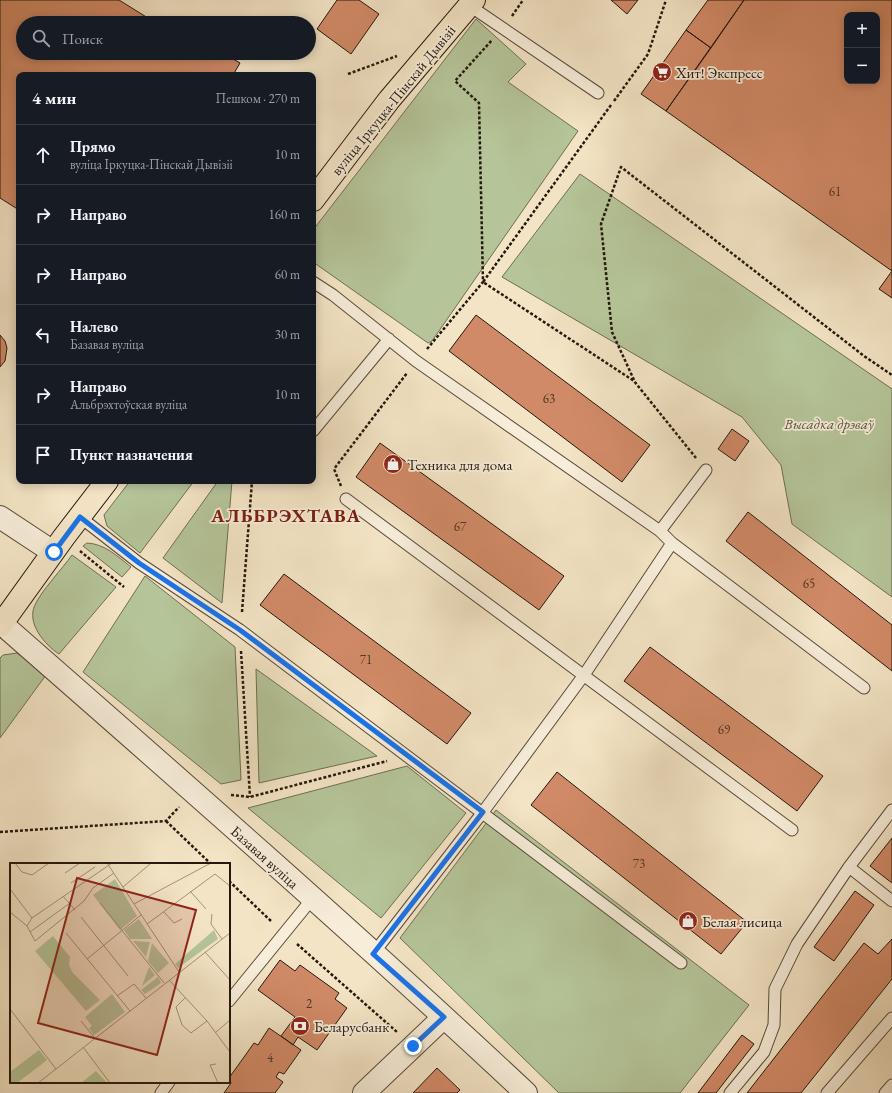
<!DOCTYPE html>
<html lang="ru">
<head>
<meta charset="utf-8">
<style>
  body { margin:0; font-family:"EB Garamond",serif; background:#20242c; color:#f1f3f6 }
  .controls { position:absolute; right:12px; top:12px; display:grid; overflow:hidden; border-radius:8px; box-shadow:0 2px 10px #0003 }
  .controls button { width:36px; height:36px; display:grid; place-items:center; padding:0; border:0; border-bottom:1px solid #363941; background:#171b24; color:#f1f3f6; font:20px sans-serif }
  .stop { position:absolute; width:12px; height:12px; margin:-9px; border:3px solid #1a73e8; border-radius:50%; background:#fff }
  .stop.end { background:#1a73e8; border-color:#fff; box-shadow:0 1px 4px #0008 }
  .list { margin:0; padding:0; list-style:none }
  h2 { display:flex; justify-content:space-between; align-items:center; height:52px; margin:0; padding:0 16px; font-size:17px }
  h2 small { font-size:13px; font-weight:400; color:#9ea1a6 }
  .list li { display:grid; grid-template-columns:26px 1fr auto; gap:12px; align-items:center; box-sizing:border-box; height:60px; padding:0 16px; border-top:1px solid #363941 }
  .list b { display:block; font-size:15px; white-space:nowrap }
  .list p { margin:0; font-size:13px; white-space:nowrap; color:#9ea1a6 }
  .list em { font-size:13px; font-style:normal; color:#9ea1a6 }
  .icon { flex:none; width:22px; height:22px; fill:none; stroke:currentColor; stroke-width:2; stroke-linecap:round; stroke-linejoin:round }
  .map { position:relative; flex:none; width:892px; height:1093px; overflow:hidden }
  .search { position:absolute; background:#171b24; box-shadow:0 2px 10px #0003; left:16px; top:16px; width:300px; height:44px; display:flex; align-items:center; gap:10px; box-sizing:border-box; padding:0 14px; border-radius:22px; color:#9ea1a6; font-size:15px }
  .panel { position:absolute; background:#171b24; box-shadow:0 2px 10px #0003; left:16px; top:72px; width:300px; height:412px; border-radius:8px }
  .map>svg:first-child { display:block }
  .green { fill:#b5c599; stroke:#6d6e54 }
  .building { fill:#d18a67; stroke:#25170e; fill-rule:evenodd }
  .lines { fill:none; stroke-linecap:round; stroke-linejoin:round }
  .service-casing { stroke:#584a3c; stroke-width:13 }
  .minor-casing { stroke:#584a3c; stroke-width:24 }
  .primary-casing { stroke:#25170e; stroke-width:24 }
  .path { stroke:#25170e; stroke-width:2.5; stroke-dasharray:3 2; stroke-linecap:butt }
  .service { stroke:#f7edd9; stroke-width:11 }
  .minor { stroke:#f7edd9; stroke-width:22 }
  .primary { stroke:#f3e4c5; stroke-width:22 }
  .route { stroke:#1a73e8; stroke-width:5 }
  .labels { text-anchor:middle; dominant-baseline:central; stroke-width:3.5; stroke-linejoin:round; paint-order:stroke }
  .number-label { font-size:13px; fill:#503424 }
  .poi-label { font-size:15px; fill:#25170e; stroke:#f7edd9; text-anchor:start }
  .street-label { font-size:15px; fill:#25170e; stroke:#f7edd9 }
  .park-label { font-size:15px; font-style:italic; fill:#57543f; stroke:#f7edd9 }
  .district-label { font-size:19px; font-weight:bold; letter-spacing:1px; fill:#7a1f14; stroke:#f7edd9 }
  .inset-road { fill:none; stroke:#a1927c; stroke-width:1 }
  .view { fill:#8f2418; fill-opacity:0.15; stroke:#8f2418; stroke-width:2 }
  .inset-edge { fill:none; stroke:#25170e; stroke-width:2 }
</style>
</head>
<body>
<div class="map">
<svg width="892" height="1093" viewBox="0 0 892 1093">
  <rect width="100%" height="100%" fill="#f3e4c5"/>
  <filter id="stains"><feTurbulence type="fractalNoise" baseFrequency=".005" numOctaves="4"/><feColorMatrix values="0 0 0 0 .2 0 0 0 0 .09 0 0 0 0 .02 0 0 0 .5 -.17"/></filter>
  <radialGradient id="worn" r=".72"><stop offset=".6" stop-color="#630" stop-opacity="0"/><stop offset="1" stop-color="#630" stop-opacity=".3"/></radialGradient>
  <!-- green -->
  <path class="green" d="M476,19L526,64L508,82L578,131L432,341L428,343L313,262V230Z
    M580,174L892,389V597L792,524L781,465L742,417L502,277Z
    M130,481H194L140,553L107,526L104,515Z
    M218,481H232L222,603L163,558Z
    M87,543C105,544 117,556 131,567L122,577L83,546Z
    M72,555L116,587L59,654C45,645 26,623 35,605C41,591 63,568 72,555Z
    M145,576L235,647L241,780L221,784L83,672Z
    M17,653L46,675L0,738V658L3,655Z
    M256,669L377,756L259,783Z
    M407,766L466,813L381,918L248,808Z
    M496,810L749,1005L680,1093H559L400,938Z"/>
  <!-- building -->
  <path class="building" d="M0,0H119L156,23H23V53H223L240,63L233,75H19V210L0,198Z
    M337,0H359L379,14L351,54L317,29Z
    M611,0H638L627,14Z
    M708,0H744L711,48L686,30Z
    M744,0H892V298L879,289L892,271L666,111ZM847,15H877V81H847Z
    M686,30L711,48L666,111L641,94Z
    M476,315L650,445L622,482L449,351Z
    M0,335L5,341L7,348L5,361L0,367Z
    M732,429L749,441L735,461L718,449Z
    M380,443L564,576L539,610L356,477Z
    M748,512L892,625V671L726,541Z
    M284,574L471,713L447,744L260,605Z
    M650,647L823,776L797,811L624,681Z
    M557,772L747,922L721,954L531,805Z
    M892,838V883L870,866Z
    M855,891L874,905L834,961L814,947Z
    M892,939V979L801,1093H747L864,943L878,954Z
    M280,960L295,971L300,965L339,993L335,999L347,1008L317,1050L298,1037L293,1045L281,1036L295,1017L258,990Z
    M269,1028L301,1050L284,1074L279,1072L276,1077L283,1082L275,1093H224L231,1083L229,1078L254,1043L258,1045Z
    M742,1035L754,1044L716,1093H698Z
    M437,1068L460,1090L457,1093H413Z"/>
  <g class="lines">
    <defs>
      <path id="service" d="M470,6L598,93
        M313,282L333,295L416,361L660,531L672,543L864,688
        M313,431L389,339
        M346,499L792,830
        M80,517L139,563L240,630L681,963
        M660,531L706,470
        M849,867L892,901
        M373,954L483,812L584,675L672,543
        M229,1001L312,899
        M161,1093L169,1082
        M730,1093L764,1052L774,1025L775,989L797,944L849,867L892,810
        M827,1093L892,1018
        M885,1093L892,1085"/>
      <path id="minor" d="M0,517L53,552
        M2,624C178,778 355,933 526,1093
        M364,1093L444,1017"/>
      <path id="primary" d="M313,200L389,100L474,0
        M0,626L64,537L107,481"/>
    </defs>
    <!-- service casing -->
    <use href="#service" class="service-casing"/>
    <!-- minor casing -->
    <use href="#minor" class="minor-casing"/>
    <!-- primary casing -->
    <use href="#primary" class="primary-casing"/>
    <!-- path -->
    <path class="path" d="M512,16L523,0
      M348,74L397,56
      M614,101L648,54L666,0
      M611,105L483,282L634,381L696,458
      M427,349L483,282L479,103L455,81L492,40
      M634,380L612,332L601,224L621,167L864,356L892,375
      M341,486L334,469L407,373
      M80,551L124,587
      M242,612L252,481
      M241,651L250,797
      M231,795L250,797L387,761
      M166,821L211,864
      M0,832L166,821L179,807
      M229,881L272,922
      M297,944L397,1032"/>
    <!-- service -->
    <use href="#service" class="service"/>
    <!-- minor -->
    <use href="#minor" class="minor"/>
    <!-- primary -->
    <use href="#primary" class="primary"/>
  </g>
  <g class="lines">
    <!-- route -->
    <path class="route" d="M54,552L80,517L139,563L240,630L483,812L373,954L444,1017L413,1046"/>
  </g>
  <!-- icons -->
  <defs>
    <symbol id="supermarket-disc" viewBox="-11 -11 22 22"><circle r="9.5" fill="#8f2418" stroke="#f7edd9"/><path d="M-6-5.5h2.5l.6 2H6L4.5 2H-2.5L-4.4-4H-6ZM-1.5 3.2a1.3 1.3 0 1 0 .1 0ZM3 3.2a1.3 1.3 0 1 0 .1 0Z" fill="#fff"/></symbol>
    <symbol id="shop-disc" viewBox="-11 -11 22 22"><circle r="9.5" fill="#8f2418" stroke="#f7edd9"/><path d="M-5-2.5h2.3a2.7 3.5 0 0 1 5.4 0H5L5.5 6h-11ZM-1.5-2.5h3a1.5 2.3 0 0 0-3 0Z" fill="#fff"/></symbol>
    <symbol id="bank-disc" viewBox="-11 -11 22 22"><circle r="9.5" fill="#8f2418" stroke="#f7edd9"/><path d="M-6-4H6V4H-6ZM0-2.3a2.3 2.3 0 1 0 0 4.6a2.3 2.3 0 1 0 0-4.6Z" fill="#fff"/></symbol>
  </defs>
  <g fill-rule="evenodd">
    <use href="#supermarket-disc" x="651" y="61" width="22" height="22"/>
    <use href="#shop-disc" x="382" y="453" width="22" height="22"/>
    <use href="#shop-disc" x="677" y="910" width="22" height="22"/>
    <use href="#bank-disc" x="289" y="1015" width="22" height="22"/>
  </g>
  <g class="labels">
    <!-- number labels -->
    <g class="number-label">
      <text x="835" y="191">61</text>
      <text x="549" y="398">63</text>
      <text x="460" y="526">67</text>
      <text x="809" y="583">65</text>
      <text x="366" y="659">71</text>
      <text x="724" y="729">69</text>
      <text x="639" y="863">73</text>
      <text x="309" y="1003">2</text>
      <text x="270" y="1057">4</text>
    </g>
    <!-- poi labels -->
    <g class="poi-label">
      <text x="676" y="72">Хит! Экспресс</text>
      <text x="407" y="464">Техника для дома</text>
      <text x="702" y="921">Белая лисица</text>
      <text x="314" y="1026">Беларусбанк</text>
    </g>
    <!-- street labels -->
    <g class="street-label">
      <text transform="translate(393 100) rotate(-51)">вуліца Іркуцка-Пінскай Дывізіі</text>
      <text transform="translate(265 857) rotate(42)">Базавая вуліца</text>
    </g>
    <!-- park labels -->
    <g class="park-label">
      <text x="829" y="423">Высадка дрэваў</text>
    </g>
    <!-- district labels -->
    <g class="district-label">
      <text x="286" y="515">АЛЬБРЭХТАВА</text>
    </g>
  </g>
  <!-- overview -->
  <g transform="translate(10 863)">
    <rect width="220" height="220" fill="#f3e4c5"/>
    <path d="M105,16L127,53L110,67L83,32ZM129,56L142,76H120L114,67ZM204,67L208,76L168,105L165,101ZM43,73L60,94L59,102L63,110L90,137L76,148L25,88ZM123,78L140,79L136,94ZM142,80L159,100L148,110L138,98ZM139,104L145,112L132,123ZM148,114L151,120L135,131L131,127ZM102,131L115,149L84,172L79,165L82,163L75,154ZM29,187L37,197L7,220H0V209ZM86,208L97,220H71Z" fill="#b5c599"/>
    <path class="inset-road" d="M5,0L12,9L22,12L39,0M97,0L169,109M55,10L70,0M61,20L85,4M113,24L140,1M0,26L22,55M180,28L196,46M53,33L65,47M90,40L154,120M124,41L201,0M0,49L17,63L25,78L74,38L83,25L104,10M154,49L164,60L172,56M202,51L201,61L212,76M71,54L118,113M137,61L205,11L220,23M17,63L22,55L102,0M20,69L60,40M56,70L120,148M195,89L220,117M77,96L131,52M159,117L197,158L220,189M107,133L124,121L136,135M175,135L166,144L172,162L181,170L197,158M0,146L46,206M71,158L84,174M205,170L220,157M73,184L100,220M206,201L200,202L208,220M28,220L220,70"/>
    <path class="view" d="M67,15L186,47L147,192L28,160Z"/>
    <rect width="220" height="220" class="inset-edge"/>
  </g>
  <rect width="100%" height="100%" filter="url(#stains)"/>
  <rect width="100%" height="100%" fill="url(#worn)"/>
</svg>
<div class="controls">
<button>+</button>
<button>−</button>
</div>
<div class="stop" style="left:54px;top:552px"></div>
<div class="stop end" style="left:413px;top:1046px"></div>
<div class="search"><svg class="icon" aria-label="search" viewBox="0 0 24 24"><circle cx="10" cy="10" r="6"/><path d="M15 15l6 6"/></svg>Поиск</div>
<section class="panel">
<h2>4 мин<small>Пешком · 270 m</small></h2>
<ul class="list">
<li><svg class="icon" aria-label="ahead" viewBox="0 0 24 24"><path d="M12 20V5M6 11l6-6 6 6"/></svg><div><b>Прямо</b><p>вуліца Іркуцка-Пінскай Дывізіі</p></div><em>10 m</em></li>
<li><svg class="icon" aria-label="right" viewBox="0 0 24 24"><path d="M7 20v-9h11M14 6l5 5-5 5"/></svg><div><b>Направо</b></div><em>160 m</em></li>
<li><svg class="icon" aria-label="right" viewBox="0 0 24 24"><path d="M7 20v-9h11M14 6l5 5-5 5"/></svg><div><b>Направо</b></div><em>60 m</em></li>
<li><svg class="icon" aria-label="left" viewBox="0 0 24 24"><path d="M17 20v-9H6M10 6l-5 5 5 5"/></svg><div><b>Налево</b><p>Базавая вуліца</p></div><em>30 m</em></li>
<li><svg class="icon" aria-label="right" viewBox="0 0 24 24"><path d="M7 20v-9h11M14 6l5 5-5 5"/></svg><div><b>Направо</b><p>Альбрэхтоўская вуліца</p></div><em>10 m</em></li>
<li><svg class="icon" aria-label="arrive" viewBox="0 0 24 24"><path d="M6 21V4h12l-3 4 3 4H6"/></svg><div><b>Пункт назначения</b></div></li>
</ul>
</section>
</div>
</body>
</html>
